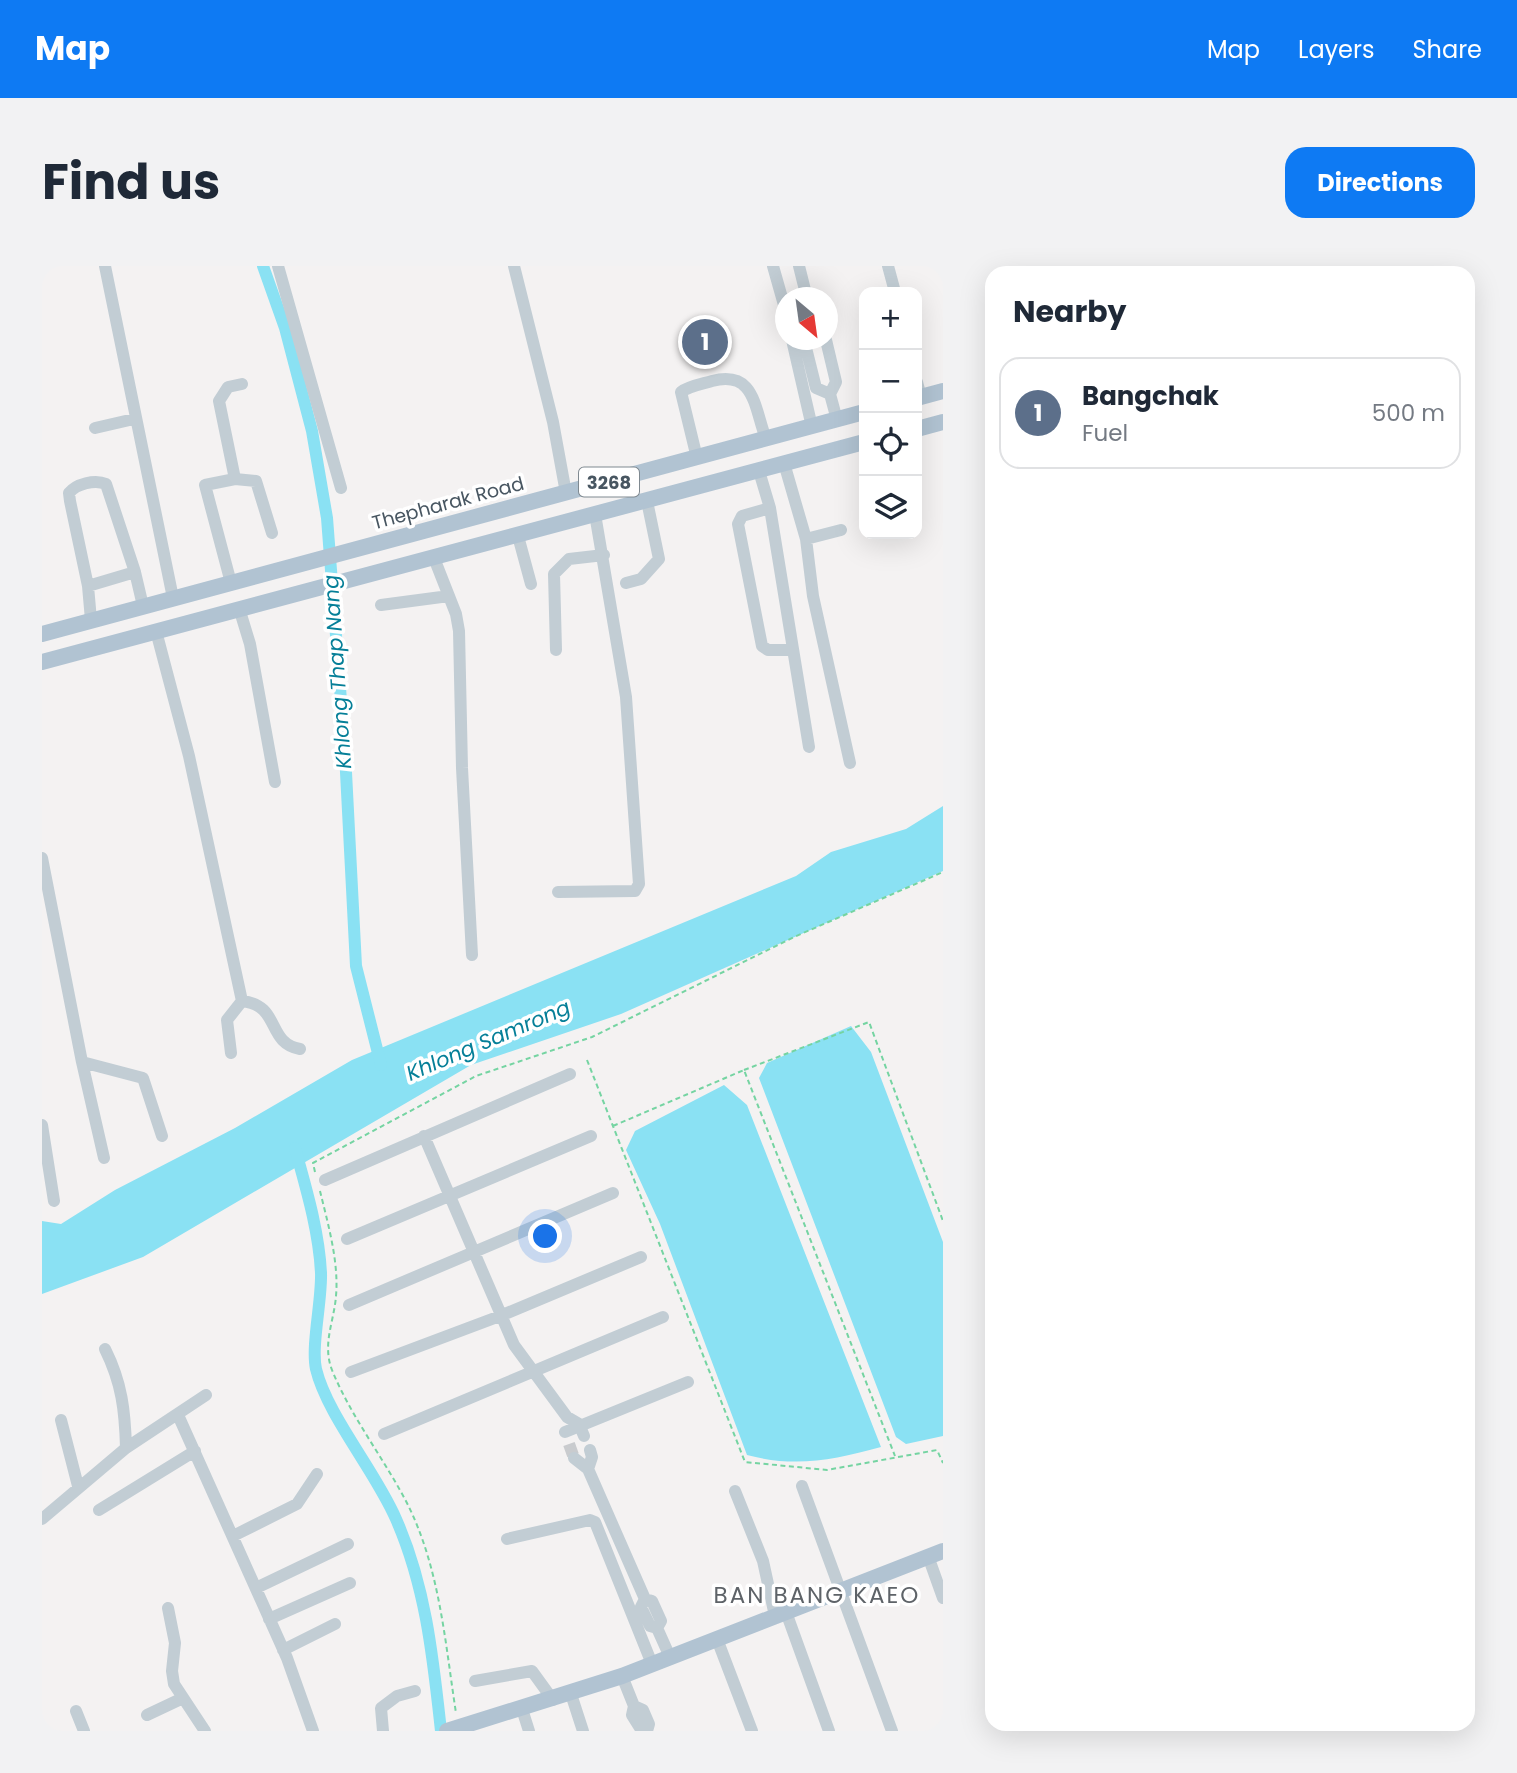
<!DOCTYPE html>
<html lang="en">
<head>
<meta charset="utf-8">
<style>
  body { margin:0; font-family:Poppins,sans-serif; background:#f2f2f3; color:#1f2937 }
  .controls { position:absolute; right:21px; top:21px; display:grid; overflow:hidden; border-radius:14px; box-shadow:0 7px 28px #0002 }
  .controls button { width:63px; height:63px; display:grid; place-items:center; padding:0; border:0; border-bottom:2px solid #e0e1e3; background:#fff; color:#1f2937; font:35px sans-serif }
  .compass { position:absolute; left:733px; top:21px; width:63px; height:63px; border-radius:50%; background:#fff; box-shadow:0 7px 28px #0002; rotate:151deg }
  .you { position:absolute; left:504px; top:971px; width:24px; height:24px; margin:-18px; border:5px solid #fff; border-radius:50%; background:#1a73e8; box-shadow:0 0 0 10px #1a73e833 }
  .badge { display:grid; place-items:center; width:46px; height:46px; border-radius:50%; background:#0e7af3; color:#fff; font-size:23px; font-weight:700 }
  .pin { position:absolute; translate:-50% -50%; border:4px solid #fff; box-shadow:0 2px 7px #0006 }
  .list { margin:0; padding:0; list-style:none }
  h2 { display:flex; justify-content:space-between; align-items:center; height:91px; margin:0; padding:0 28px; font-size:30px }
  h2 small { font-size:23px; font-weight:400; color:#747a83 }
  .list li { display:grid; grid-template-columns:46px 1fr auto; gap:21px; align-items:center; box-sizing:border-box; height:112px; margin:0 14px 14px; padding:0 14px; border:2px solid #e0e1e3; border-radius:21px }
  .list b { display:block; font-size:26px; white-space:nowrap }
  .list p { margin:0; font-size:23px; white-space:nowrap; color:#747a83 }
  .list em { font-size:23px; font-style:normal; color:#747a83 }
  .icon { flex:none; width:38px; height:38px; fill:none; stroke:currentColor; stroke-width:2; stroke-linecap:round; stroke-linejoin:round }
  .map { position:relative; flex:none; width:901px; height:1465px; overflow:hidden; border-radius:21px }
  header { display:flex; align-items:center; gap:42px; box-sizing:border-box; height:98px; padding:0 35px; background:#0e7af3; color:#fff }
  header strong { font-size:33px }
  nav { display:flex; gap:38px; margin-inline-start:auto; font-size:24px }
  .intro { display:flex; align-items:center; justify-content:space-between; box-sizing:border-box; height:168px; padding:0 42px }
  h1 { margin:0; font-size:49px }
  .button { padding:18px 32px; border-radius:21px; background:#0e7af3; color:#fff; font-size:24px; font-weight:700 }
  main { display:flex; gap:42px; padding:0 42px }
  aside { flex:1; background:#fff; border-radius:21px; box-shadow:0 7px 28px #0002 }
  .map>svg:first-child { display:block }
  .water { fill:#8ae1f3 }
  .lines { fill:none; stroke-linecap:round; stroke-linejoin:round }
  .canal { stroke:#8ae1f3; stroke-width:12 }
  .minor-tunnel { stroke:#c9cbce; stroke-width:12; stroke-dasharray:12 6; stroke-linecap:butt }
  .path { stroke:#75d4a2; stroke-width:2; stroke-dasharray:5 3.5; stroke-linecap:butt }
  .minor { stroke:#c2cdd4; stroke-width:12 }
  .major { stroke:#b1c3d2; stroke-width:16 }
  .labels { text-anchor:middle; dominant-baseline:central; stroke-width:7; stroke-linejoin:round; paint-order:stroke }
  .shield { fill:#fff; stroke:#7f8990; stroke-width:2 }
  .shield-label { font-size:18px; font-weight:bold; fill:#485661 }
  .street-label { font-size:19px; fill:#485661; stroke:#fff }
  .water-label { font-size:21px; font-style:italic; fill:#057f98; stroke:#fff }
  .quarter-label { font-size:23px; letter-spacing:2px; fill:#5e6368; stroke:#fff }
</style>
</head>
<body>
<header>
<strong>Map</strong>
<nav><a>Map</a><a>Layers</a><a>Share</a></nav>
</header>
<div class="intro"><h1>Find us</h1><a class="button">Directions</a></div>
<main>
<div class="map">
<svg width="901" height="1465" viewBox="0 0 901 1465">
  <rect width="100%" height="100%" fill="#f4f2f2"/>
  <!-- water -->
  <path class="water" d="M901,540V605L579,748L429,799L101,991L0,1028V955L19,958L73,924L193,862L310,794L754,610L789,586L864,563Z
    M809,760L829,786L901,976V1170L864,1178L854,1171L717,812L725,797Z
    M682,819L705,839L839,1181C791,1194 754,1202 705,1189L618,958L584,884L593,865Z"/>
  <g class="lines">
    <!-- canal -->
    <path class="canal" d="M221,0L243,62L270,165L285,252L303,487L314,700L339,799
      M253,882C264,922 277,965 279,1007C280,1034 269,1080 274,1103C285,1149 334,1206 354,1253C384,1321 391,1392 399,1465"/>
    <!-- minor-tunnel -->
    <path class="minor-tunnel" d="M527,1178L532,1192"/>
    <!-- path -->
    <path class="path" d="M545,794L703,1196L785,1204L895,1184L901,1197
      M702,804L827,756L901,955
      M571,860L702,804L853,1190
      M273,906L271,897L434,810L550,771L752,671L901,606
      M278,925C286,958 297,996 294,1030C292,1056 280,1078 290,1104C309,1151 343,1194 366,1239C398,1304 403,1376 414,1447"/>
    <!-- minor -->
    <path class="minor" d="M63,0L131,332
      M236,0L299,222
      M472,0L511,156L524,227
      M731,0L744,46
      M757,0L765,32
      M846,0L853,26
      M750,74L770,161
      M762,74L774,122L788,128
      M784,74L794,116L788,128L795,154
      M875,116L879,131
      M53,162L92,153
      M655,192L639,126C647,120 660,118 670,115C713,104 712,141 724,173
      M742,197L764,273L771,330L808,497
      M717,205L728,242L767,481
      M193,213L214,215L230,267
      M728,242L700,250L696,258L720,380L726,384H751
      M476,270L489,318
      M764,273L799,264
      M392,292L414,348L417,365L420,502L430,689
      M189,317L163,219L193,213L177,135L186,121L200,118
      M584,317L599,313L617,293L605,235
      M46,320L28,235L27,227C34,218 53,213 64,218L93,306
      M339,339L407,330
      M197,342L208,378L233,516
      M49,354L46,320L93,306L101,340
      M114,365L147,490L200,735L185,754L189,787
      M514,384L512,308L527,293L562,289
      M0,592L40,796L101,812L120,870
      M516,626L593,625L597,618L584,431L553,248
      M200,735C239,739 224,777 258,783
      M40,796L62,892
      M0,859L12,935
      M382,870L472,1079L525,1151L537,1158L542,1170
      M283,914L528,808
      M305,973L549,870
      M307,1039L571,927
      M63,1083C80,1117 83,1145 84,1182
      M309,1106L458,1050L599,991
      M136,1149L245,1392L271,1465
      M19,1154L36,1220
      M523,1166L646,1116
      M342,1168L621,1051
      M532,1192L546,1203L603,1333L610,1335L619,1355L615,1362
      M546,1203L550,1191L548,1184
      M760,1220L850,1465
      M693,1225L721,1295L733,1350
      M57,1244L153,1185
      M0,1253L84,1182L164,1129
      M191,1270L255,1238L275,1208
      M465,1273L548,1254L553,1256L610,1398
      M886,1290L901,1332
      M214,1322L306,1278
      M603,1333L599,1341L608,1360L615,1362L628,1391
      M126,1342L133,1377L130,1405L132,1418L163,1465
      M744,1346L787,1465
      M227,1353L308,1317
      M675,1373L710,1465
      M241,1384L293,1358
      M580,1410L592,1440L590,1449L600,1465
      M433,1415L490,1405L511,1434
      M529,1428L541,1465
      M592,1440L601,1444L607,1458L605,1465
      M480,1443L487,1465
      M34,1445L42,1465
      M105,1449L141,1432
      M341,1465L339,1442L355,1430L373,1425"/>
    <!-- major -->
    <path class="major" d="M875,132L901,125
      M875,163L901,156
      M0,368L822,146
      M0,396L822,176
      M405,1465L580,1410L901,1285"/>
  </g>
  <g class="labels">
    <!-- shield labels -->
    <rect class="shield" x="537" y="201.5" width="60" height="29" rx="5"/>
    <g class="shield-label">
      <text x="567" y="216">3268</text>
    </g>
    <!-- street labels -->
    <g class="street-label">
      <text transform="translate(406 237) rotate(-15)">Thepharak Road</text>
    </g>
    <!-- water labels -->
    <g class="water-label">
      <text transform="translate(295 406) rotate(-94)">Khlong Thap Nang</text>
      <text transform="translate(446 774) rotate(-23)">Khlong Samrong</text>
    </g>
    <!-- quarter labels -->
    <g class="quarter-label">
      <text x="775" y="1329">BAN BANG KAEO</text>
    </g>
  </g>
</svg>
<div class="controls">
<button>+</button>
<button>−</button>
<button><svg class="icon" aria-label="locate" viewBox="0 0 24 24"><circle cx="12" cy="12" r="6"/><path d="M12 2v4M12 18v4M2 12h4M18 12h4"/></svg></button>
<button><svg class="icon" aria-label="layers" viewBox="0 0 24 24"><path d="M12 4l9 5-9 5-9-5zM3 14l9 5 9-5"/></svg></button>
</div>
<svg class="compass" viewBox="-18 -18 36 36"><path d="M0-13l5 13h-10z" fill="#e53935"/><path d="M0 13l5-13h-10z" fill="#747a83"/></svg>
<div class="you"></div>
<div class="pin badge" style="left:663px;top:76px;background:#5c6f8a">1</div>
</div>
<aside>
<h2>Nearby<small></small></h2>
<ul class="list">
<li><span class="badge" style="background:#5c6f8a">1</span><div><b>Bangchak</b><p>Fuel</p></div><em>500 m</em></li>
</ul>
</aside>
</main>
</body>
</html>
